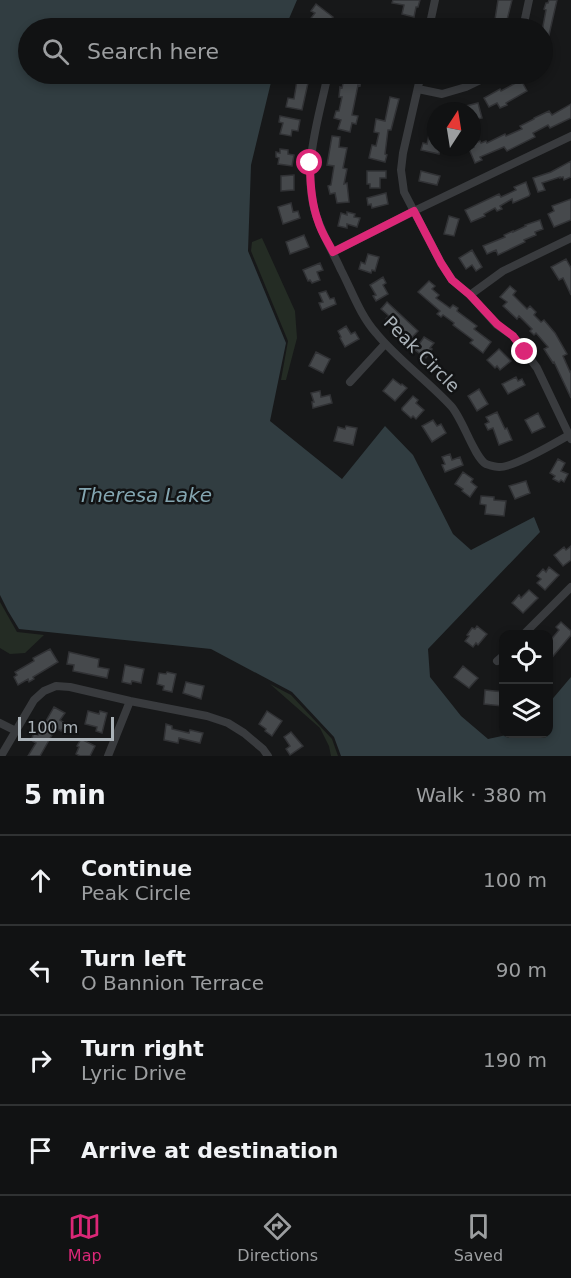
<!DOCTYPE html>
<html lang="en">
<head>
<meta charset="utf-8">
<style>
  body { margin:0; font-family:"DejaVu Sans",sans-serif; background:#1e2021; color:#f1f3f6 }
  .controls { position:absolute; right:18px; bottom:18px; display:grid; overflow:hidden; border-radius:12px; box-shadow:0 3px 9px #0003 }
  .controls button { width:54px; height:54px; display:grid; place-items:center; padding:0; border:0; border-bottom:2px solid #303233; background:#111213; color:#f1f3f6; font:30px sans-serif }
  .compass { position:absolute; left:427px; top:102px; width:54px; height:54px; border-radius:50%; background:#111213; box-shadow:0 3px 9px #0003; rotate:12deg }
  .scale { position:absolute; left:18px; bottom:15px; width:96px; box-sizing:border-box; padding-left:6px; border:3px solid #aab2b8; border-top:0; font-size:16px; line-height:21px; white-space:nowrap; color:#aab2b8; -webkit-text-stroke:4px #121314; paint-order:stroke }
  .stop { position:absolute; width:18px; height:18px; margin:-14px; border:4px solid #db2777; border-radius:50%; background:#fff }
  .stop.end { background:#db2777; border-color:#fff; box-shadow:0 2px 6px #0008 }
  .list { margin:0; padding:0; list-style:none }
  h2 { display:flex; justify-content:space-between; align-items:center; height:78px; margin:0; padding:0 24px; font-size:26px }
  h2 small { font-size:20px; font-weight:400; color:#9c9ea0 }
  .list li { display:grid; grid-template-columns:39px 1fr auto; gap:18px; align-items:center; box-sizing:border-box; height:90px; padding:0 24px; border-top:2px solid #303233 }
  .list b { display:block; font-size:22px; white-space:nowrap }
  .list p { margin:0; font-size:20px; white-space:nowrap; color:#9c9ea0 }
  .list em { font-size:20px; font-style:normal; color:#9c9ea0 }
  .icon { flex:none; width:33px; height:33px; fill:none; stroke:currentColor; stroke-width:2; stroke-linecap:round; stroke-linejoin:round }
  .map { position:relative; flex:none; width:571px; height:756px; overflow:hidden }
  .search { position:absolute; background:#111213; box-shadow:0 3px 9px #0003; left:18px; right:18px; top:18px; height:66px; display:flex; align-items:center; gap:15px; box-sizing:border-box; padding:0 21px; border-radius:33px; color:#9c9ea0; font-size:22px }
  .sheet { height:438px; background:#111213 }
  nav { display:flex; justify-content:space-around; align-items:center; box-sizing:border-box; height:84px; border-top:2px solid #303233; background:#111213; font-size:16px; color:#9c9ea0 }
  nav a { display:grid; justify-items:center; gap:3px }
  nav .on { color:#db2777 }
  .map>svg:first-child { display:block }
  .green { fill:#242c24 }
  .water { fill:#313d41 }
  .building { fill:#46494c; stroke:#313235; stroke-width:1.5 }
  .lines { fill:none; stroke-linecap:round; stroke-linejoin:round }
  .minor { stroke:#393b3e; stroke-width:8 }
  .route { stroke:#db2777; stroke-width:8 }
  .labels { text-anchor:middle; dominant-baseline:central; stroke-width:5; stroke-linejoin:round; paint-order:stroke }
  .street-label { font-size:18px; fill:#aab2b8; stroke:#121314 }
  .water-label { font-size:20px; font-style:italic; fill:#84a6b1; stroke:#121314 }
</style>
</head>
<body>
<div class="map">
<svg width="571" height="756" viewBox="0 0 571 756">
  <rect width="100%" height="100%" fill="#171819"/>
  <!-- green -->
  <path class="green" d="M262,238L295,311L297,338L286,380H281L288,341L251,251L252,242Z
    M0,602L17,632L44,635L25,653L10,654L0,648Z
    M270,684L291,695L332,739L338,756H331L329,746L320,728Z"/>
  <!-- water -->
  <path class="water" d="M0,0H297L285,28H28V74H273L251,165L248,251L286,343L270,421L342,479L385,426L413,455L453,534L471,550L534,517L540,532L428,649L430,677L461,716L488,739L511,734H548L549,703L571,677V756H341L334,737L292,692L211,649L19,629L8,611L0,595Z"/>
  <!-- building -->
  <path class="building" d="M393,0H420L418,7H416L414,17L402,14L404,5L392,3Z
    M498,0H512L505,28L494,26Z
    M549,0H557L549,35L543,33V26L546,10L544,9L546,3H548Z
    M316,4L333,17L327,24L326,23L321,28H317L308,22L315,13L311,11Z
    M298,74H310L302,110L286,107L288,98L294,99Z
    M350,74H362L360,86L358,85L352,115L358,116L356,124L352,123L350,132L338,129L341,120L334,118L336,111H339L342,97H339L340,87L342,88L345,75L350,76Z
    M521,80L527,91L506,103L507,105L500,108L497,103L489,107L484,98L500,89L501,91Z
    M390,97L399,99L391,130H388L385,154L387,155L385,162L369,158L372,145L376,146L379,133L374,132L376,119L385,121Z
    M478,103L482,118L472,120V111H454V109Z
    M571,104V118L550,128L548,125L533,133L535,137L507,151L504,147L480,157L482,160L475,163L469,149L474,147L473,144L480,141L481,143L486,141L487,143L505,134L506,136L522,129L520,126L534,119V118L549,111L552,115Z
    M280,116L300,120L298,131L292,130L291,136L280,134L283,123L279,122Z
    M429,135L436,137V147L440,148L439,154L421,150L423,143L427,144Z
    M332,136L340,137L339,147L347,148L343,168L347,169L344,184L347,183L349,202L337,203L335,193L330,194L328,186L331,185L334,166L327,165Z
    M280,149L288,150V154L294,155L292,166L278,164L279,158L276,157V152L280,153Z
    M571,161V177L564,180L563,177L560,178V177L542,183L545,190L538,192L533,178L551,172Z
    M367,171H386V178H380V188H370V184H367Z
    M421,171L440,176L437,185L419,181Z
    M294,175V190L281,191V176Z
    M526,182L530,194L529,196L513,203L512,199L500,206L502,209L497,211L495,208L484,214L485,216L471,222L465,210L499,194L501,197L516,190L514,187Z
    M386,193L388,204L372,208L371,204L368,205L367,198Z
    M571,199V220L554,227L548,214L554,211L552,206Z
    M291,203L293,212L298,211L300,218L283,224L278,207Z
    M347,212L355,214L354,217L360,218L357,227L347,224V228L338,226L341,213L347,215Z
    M449,216L459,219L454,236L444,234Z
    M540,220L543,229L535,232L536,235L524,240L525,242L498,255L496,250L487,254L483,246L505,237L504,235L513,231V232L526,226L525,225Z
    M304,235L309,247L290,254L286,242Z
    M472,250L482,267L476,271L472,265L466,269L459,258Z
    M368,254L379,257L375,271L372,270L371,273L359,269L361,262L365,264Z
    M566,259L571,268V295L563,278L559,280L551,267Z
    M320,263L323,270L317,272L320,280L312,283L310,280L308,281L303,270Z
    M383,277L386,283L383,285L388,294L376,301L373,296L376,295L370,285Z
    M429,281L435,286L432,289L439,295L436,298L450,308L453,305L458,308L457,311L477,326L474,329L491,342L483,353L470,343L473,340L453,325L454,323L443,315L441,317L437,314L440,311L418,292Z
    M510,286L516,291L513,295L527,309L530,306L536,312L534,315L541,322L544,320L555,333L567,354L563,356L570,372L571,371V398L554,362L553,363L544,349L548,347L536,333L534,335L530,331L532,329L519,316L517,319L503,306L507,302L500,297Z
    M326,291L330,299L334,298L336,304L322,310L319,303L323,302L319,293Z
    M387,302L418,331L408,342L402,337L406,333L393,322L391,324L386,319L389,316L381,309Z
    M346,326L351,334L355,332L359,339L345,347L340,338L341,337L338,331Z
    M424,337L434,343L430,348L432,349L426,358L415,350Z
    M499,349L511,361L500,370L497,366L495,368L487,360Z
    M316,352L330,359L323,373L309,366Z
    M516,377L518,381L522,379L525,385L508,394L502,384Z
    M393,379L401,385L402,384L407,388L395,401L383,391Z
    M479,389L488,404L477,411L468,396Z
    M320,391L321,397L330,395L332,403L313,408L312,402H314L311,393Z
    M413,396L418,400L416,403L424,410L416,419L413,416L411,418L402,410V408Z
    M497,412L505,429L507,428L512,440L499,445L493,428L488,430L485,424L489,422L486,417Z
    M538,413L545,427L532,433L525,420Z
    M433,420L437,426L441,424L446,433L432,442L422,426Z
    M346,426L357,428L353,445L334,441L338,427L345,429Z
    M450,454L452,460L460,457L463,465L445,472L442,465L445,464L442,457Z
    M558,459L565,463L561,471L568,474L564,482L561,480L559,482L553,479L555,476L550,473Z
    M463,472L473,479L471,482L477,487L470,497L462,491L463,489L455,484Z
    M526,481L530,493L515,499L509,486Z
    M481,496L494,497V500L506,501L504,516L485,514L486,505L480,504Z
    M571,546V560L563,566L554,555L564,547L566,550Z
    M549,567L559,575L545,590L537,583L541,579L537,576L543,569L546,572Z
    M529,590L538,598L523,613L512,603L519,595L521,598Z
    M561,622L571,631V635L549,661V642L559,630L556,627Z
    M477,626L487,634L478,645L476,643L473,647L465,641L469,636L467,635L472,628L475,629Z
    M50,649L58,662L33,677L34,679L29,682L28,679L18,685L14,677L17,675L15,672L34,661L33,658Z
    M69,652L99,659L98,667L109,669L107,678L73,671L74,665L67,664Z
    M125,665L144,669L141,683L132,681L131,684L122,682Z
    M463,666L478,678L469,688L454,677Z
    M167,672L176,674L172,692L163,690L164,686L157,684L159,673L166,674Z
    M186,682L204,686L201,699L183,693Z
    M485,690L504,692L502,706L484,704Z
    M54,707L65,713L60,720L66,724L61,731L56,728L40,756H28L36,743L31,740L34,733L38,735Z
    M88,711L99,714L100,711L107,713L102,733L96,731L97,727L85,724Z
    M267,711L282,721L272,736L265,731L266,729L259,724Z
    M166,724L172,726V729L189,733L190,730L203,733L200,743L179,738L178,743L164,740Z
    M291,732L303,746L290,755L286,749L290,746L284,737Z
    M81,739L95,746L90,756H80L76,754L79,747L77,746Z"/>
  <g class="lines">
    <!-- minor -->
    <path class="minor" d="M345,28C359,18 378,25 394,28
      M429,28L435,0
      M523,28L529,0
      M328,74C319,117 303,163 314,208C319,229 332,250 341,270C352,291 360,315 376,333C398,360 427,380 451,406C463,419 474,457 486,464C489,465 496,467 499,467C513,468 555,443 569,435
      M421,74L403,153L401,170L404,192L441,263L452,280L470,295L497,325L513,336L537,368L571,439
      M418,89L442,94L466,87L493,74
      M333,252L414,211L571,136
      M470,295L503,271L571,238
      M350,382L385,344
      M524,634L571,587
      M497,661L504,655
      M0,723L16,731
      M1,756L34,700L44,691L56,686L70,687L130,701L207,716L228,723L244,733L263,749L268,756
      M108,756L130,701"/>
  </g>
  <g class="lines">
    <!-- route -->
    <path class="route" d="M310,163C310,183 311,202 318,221C321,232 328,242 333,252L414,211L441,263L452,280L470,295L497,324L513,336L525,352"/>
  </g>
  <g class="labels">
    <!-- street labels -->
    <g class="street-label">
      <text transform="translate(422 354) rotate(45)">Peak Circle</text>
    </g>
    <!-- water labels -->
    <g class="water-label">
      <text x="145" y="495">Theresa Lake</text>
    </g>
  </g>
</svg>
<div class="controls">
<button><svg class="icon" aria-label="locate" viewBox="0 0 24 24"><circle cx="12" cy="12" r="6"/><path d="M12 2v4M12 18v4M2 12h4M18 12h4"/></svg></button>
<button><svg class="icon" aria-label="layers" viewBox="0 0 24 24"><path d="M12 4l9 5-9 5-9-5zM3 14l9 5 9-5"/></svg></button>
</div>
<svg class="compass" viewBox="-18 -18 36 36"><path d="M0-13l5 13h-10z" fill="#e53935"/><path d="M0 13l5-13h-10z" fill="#9c9ea0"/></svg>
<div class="scale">100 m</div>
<div class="stop" style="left:310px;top:163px"></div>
<div class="stop end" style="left:525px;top:352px"></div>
<div class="search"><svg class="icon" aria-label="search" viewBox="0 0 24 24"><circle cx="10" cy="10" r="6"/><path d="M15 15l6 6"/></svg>Search here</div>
</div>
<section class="sheet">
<h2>5 min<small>Walk · 380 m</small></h2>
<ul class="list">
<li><svg class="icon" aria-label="ahead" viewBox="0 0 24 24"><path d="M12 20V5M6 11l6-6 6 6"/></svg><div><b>Continue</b><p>Peak Circle</p></div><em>100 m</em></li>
<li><svg class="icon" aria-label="left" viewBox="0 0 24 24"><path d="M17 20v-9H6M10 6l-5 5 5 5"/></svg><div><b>Turn left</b><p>O Bannion Terrace</p></div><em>90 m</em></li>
<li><svg class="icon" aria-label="right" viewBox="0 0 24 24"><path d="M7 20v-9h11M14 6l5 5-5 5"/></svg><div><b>Turn right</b><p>Lyric Drive</p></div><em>190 m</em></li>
<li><svg class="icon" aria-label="arrive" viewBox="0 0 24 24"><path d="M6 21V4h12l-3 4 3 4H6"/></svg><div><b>Arrive at destination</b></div></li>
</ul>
</section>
<nav>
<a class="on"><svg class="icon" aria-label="map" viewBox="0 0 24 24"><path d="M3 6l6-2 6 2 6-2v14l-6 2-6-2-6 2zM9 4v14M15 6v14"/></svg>Map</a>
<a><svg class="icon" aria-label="directions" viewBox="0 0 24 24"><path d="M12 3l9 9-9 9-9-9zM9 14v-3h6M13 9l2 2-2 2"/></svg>Directions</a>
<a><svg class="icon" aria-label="saved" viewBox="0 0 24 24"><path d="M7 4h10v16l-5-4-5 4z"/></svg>Saved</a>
</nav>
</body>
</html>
